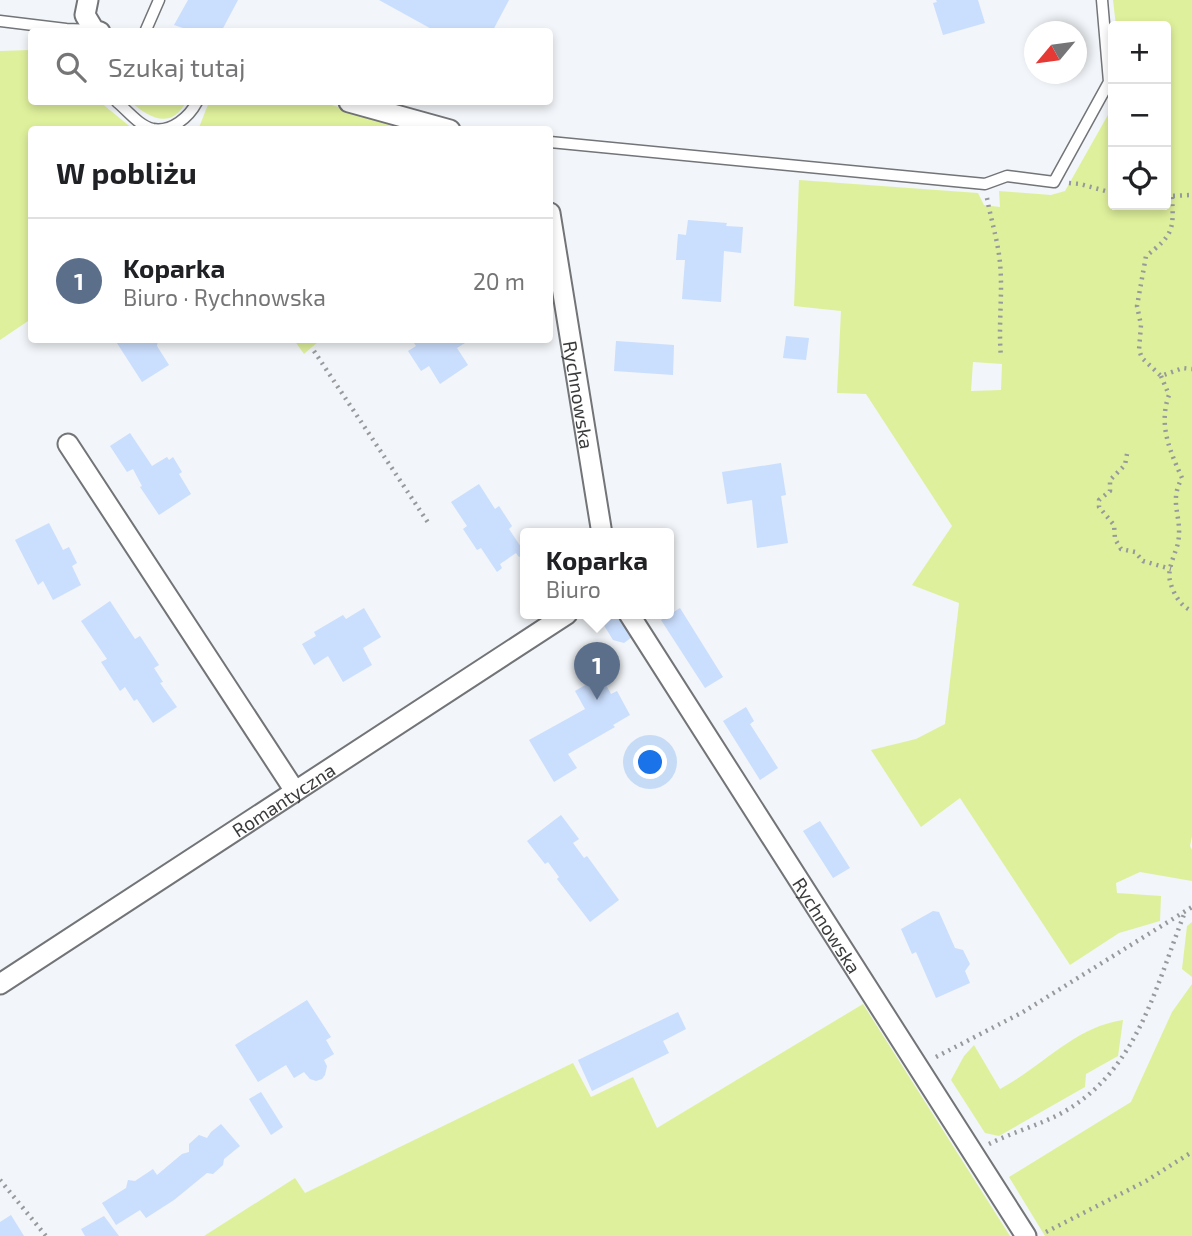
<!DOCTYPE html>
<html lang="pl">
<head>
<meta charset="utf-8">
<style>
  body { margin:0; font-family:"Exo 2",sans-serif; background:#f2f2f2; color:#202124 }
  .controls { position:absolute; right:21px; top:21px; display:grid; overflow:hidden; border-radius:7px; box-shadow:0 4px 10px #0003 }
  .controls button { width:63px; height:63px; display:grid; place-items:center; padding:0; border:0; border-bottom:2px solid #e0e0e0; background:#fff; color:#202124; font:35px sans-serif }
  .compass { position:absolute; left:1024px; top:21px; width:63px; height:63px; border-radius:50%; background:#fff; box-shadow:0 4px 10px #0003; rotate:241deg }
  .you { position:absolute; left:651px; top:763px; width:24px; height:24px; margin:-18px; border:5px solid #fff; border-radius:50%; background:#1a73e8; box-shadow:0 0 0 10px #1a73e833 }
  .badge { display:grid; place-items:center; width:46px; height:46px; border-radius:50%; background:#7055cf; color:#fff; font-size:23px; font-weight:700 }
  .pin { position:absolute; translate:-50% -58px; filter:drop-shadow(0 2px 4px #0008) }
  .pin::after { content:''; position:absolute; top:37px; width:24px; height:21px; background:inherit; clip-path:polygon(0 0,100% 0,50% 100%) }
  .popup { position:absolute; left:520px; top:528px; width:154px; height:91px; box-sizing:border-box; display:grid; place-content:center; border-radius:7px; background:#fff; filter:drop-shadow(0 2px 5px #0005); font-size:23px; white-space:nowrap; color:#757577 }
  .popup b { font-size:26px; color:#202124 }
  .popup::after { content:''; position:absolute; left:50%; top:100%; margin-left:-14px; border:14px solid transparent; border-top-color:#fff }
  .list { margin:0; padding:0; list-style:none }
  h2 { display:flex; justify-content:space-between; align-items:center; height:91px; margin:0; padding:0 28px; font-size:30px }
  h2 small { font-size:23px; font-weight:400; color:#757577 }
  .list li { display:grid; grid-template-columns:46px 1fr auto; gap:21px; align-items:center; box-sizing:border-box; height:126px; padding:0 28px; border-top:2px solid #e0e0e0 }
  .list b { display:block; font-size:26px; white-space:nowrap }
  .list p { margin:0; font-size:23px; white-space:nowrap; color:#757577 }
  .list em { font-size:23px; font-style:normal; color:#757577 }
  .icon { flex:none; width:38px; height:38px; fill:none; stroke:currentColor; stroke-width:2; stroke-linecap:round; stroke-linejoin:round }
  .map { position:relative; flex:none; width:1192px; height:1236px; overflow:hidden }
  .search { position:absolute; background:#fff; box-shadow:0 4px 10px #0003; left:28px; top:28px; width:525px; height:77px; display:flex; align-items:center; gap:18px; box-sizing:border-box; padding:0 24px; border-radius:7px; color:#757577; font-size:26px }
  .panel { position:absolute; background:#fff; box-shadow:0 4px 10px #0003; left:28px; top:126px; width:525px; height:217px; border-radius:7px }
  .map>svg:first-child { display:block }
  .green { fill:#dff09c; fill-rule:evenodd }
  .building { fill:#cadefd }
  .lines { fill:none; stroke-linecap:round; stroke-linejoin:round }
  .lane-casing { stroke:#727477; stroke-width:13 }
  .street-casing { stroke:#727477; stroke-width:23 }
  .path { stroke:#97999c; stroke-width:4.5; stroke-dasharray:2 5; stroke-linecap:butt }
  .lane { stroke:#fff; stroke-width:10 }
  .street { stroke:#fff; stroke-width:19 }
  .labels { text-anchor:middle; dominant-baseline:central; stroke-width:6; stroke-linejoin:round; paint-order:stroke }
  .street-label { font-size:19px; fill:#3a3b3c; stroke:#fff }
</style>
</head>
<body>
<div class="map">
<svg width="1192" height="1236" viewBox="0 0 1192 1236">
  <rect width="100%" height="100%" fill="#f2f5f9"/>
  <!-- green -->
  <path class="green" d="M1113,0H1192V836L1190,846L1192,850V881L1140,872L1116,883L1117,893L1161,896L1160,921L1119,933L1070,965L960,798L921,827L871,750L916,739L945,724L959,603L912,585L952,526L866,394L837,393L841,311L794,306L799,180L978,193L984,205L1000,207L999,191L1051,195L1065,191L1113,106V205H1166V26H1116ZM973,362L1002,364L1001,390L971,391Z
    M31,50L32,102H100L133,129L32,130L31,319L0,340V51Z
    M131,102H186C171,130 149,118 131,102Z
    M209,102H321L420,130H198Z
    M294,340H318L319,341L304,354Z
    M1192,922V977L1182,969L1187,926Z
    M1192,984V1236H1045L1009,1177L1131,1102L1172,1012Z
    M863,1004L1010,1236H204L295,1178L305,1193L573,1063L591,1097L633,1077L657,1128Z
    M1123,1020L1118,1056L1086,1074L1085,1087L999,1136L985,1133L951,1080L964,1056L974,1045L1000,1089C1042,1067 1074,1027 1123,1020Z"/>
  <!-- building -->
  <path class="building" d="M188,0H238L221,32H195L174,25Z
    M379,0H509L492,32H437Z
    M936,0H978L985,23L943,35L933,3L937,2Z
    M688,220L727,223L726,226L743,227L741,253L724,251L721,302L682,299L685,260H676L678,234L686,235Z
    M786,336L809,338L806,360L783,358Z
    M115,340H158L157,346L169,365L142,382Z
    M412,340H462L465,343L457,348L468,365L440,384L429,366L421,371L408,351L416,346Z
    M616,341L674,345L673,375L614,371Z
    M130,433L152,466L167,457L169,460L173,457L182,472L179,474L191,494L159,515L140,487L142,486L133,469L127,472L110,446Z
    M781,463L786,495L781,496L788,543L757,548L752,500L727,504L722,472Z
    M479,484L495,509L499,506L512,526L509,529L525,553L519,557L516,553L500,564L502,568L497,572L481,548L477,550L463,529L467,526L451,502Z
    M49,523L63,550L69,547L77,563L72,566L81,585L53,600L43,581L38,585L15,540Z
    M110,601L135,639L140,636L159,665L154,668L163,682L160,683L177,707L153,723L137,699L134,701L125,687L120,691L101,662L107,659L81,621Z
    M364,608L381,637L363,648L372,665L343,682L328,656L314,665L302,644L316,636L314,632L343,615L346,619Z
    M680,608L723,677L705,688L661,620Z
    M597,614H618L632,637L624,643L613,640Z
    M601,676L611,694L617,691L630,715L613,725L615,727L568,754L577,768L554,782L529,740L585,709L575,691Z
    M746,707L754,721L750,724L778,768L760,780L723,721Z
    M561,815L579,839L573,843L584,858L587,856L619,900L590,922L557,879L559,877L548,862L545,864L527,841Z
    M820,821L850,868L833,878L803,831Z
    M933,911L939,912L955,948L963,950L970,964L965,971L970,983L936,998L916,952L912,954L901,929Z
    M307,1000L331,1037L326,1040L334,1054L324,1060L327,1066L325,1075L322,1079L316,1081L310,1079L304,1072L294,1078L286,1065L258,1082L235,1045Z
    M678,1012L686,1029L663,1041L669,1053L592,1091L578,1060Z
    M261,1092L283,1127L271,1135L249,1099Z
    M221,1124L240,1146L224,1159L223,1165L213,1174L207,1173L174,1200L146,1218L140,1210L116,1225L102,1203L126,1188L128,1180L135,1181L153,1169L157,1175L182,1154L189,1152V1144L199,1135L207,1138L211,1132Z
    M11,1215L24,1236H0V1222Z
    M104,1216L119,1236H85L81,1229Z"/>
  <g class="lines">
    <defs>
      <path id="lane" d="M0,21L66,29
        M64,32L66,29L94,30
        M145,32L159,0
        M117,102C127,110 139,126 153,129C172,132 189,117 197,102
        M550,142L985,184L1007,176L1054,182L1109,82L1102,0"/>
      <g id="street">
        <path d="M88,0L85,15L94,30L100,32"/>
        <path d="M349,102L450,130"/>
        <path id="s1" d="M550,213L602,534"/>
        <path d="M68,444L295,791"/>
        <path id="s2" d="M629,614L1026,1236"/>
        <path id="s3" d="M0,984L567,614"/>
      </g>
    </defs>
    <!-- lane casing -->
    <use href="#lane" class="lane-casing"/>
    <!-- street casing -->
    <use href="#street" class="street-casing"/>
    <!-- path -->
    <path class="path" d="M1069,183L1080,184L1113,193
      M1166,196L1192,195
      M1172,197C1174,230 1173,235 1146,256L1137,306L1141,325L1139,350L1142,358L1161,376L1183,368L1192,369
      M987,198C991,220 998,241 1000,263C1003,294 998,325 1001,357
      M314,351L429,524
      M1161,376L1169,395C1158,425 1170,451 1182,478C1168,503 1183,516 1178,543C1175,555 1167,569 1170,581C1173,593 1180,606 1192,611
      M1127,454L1125,465L1110,480V491L1099,500V507L1114,525L1115,539L1121,549L1135,552L1143,561L1171,569
      M936,1057L1023,1012L1192,907
      M989,1144C1011,1133 1036,1126 1058,1115C1137,1074 1155,988 1185,912
      M0,1180L46,1236
      M1046,1232L1146,1181L1192,1152"/>
    <!-- lane -->
    <use href="#lane" class="lane"/>
    <!-- street -->
    <use href="#street" class="street"/>
  </g>
  <g class="labels">
    <!-- street labels -->
    <g class="street-label">
      <text stroke="none"><textPath href="#s1" startOffset="184">Rychnowska</textPath></text>
      <text stroke="none"><textPath href="#s3" startOffset="338">Romantyczna</textPath></text>
      <text stroke="none"><textPath href="#s2" startOffset="369">Rychnowska</textPath></text>
    </g>
  </g>
</svg>
<div class="controls">
<button>+</button>
<button>−</button>
<button><svg class="icon" aria-label="locate" viewBox="0 0 24 24"><circle cx="12" cy="12" r="6"/><path d="M12 2v4M12 18v4M2 12h4M18 12h4"/></svg></button>
</div>
<svg class="compass" viewBox="-18 -18 36 36"><path d="M0-13l5 13h-10z" fill="#e53935"/><path d="M0 13l5-13h-10z" fill="#757577"/></svg>
<div class="you"></div>
<div class="pin badge" style="left:597px;top:700px;background:#5c6f8a">1</div>
<div class="popup"><b>Koparka</b>Biuro</div>
<div class="search"><svg class="icon" aria-label="search" viewBox="0 0 24 24"><circle cx="10" cy="10" r="6"/><path d="M15 15l6 6"/></svg>Szukaj tutaj</div>
<section class="panel">
<h2>W pobliżu<small></small></h2>
<ul class="list">
<li><span class="badge" style="background:#5c6f8a">1</span><div><b>Koparka</b><p>Biuro · Rychnowska</p></div><em>20 m</em></li>
</ul>
</section>
</div>
</body>
</html>
